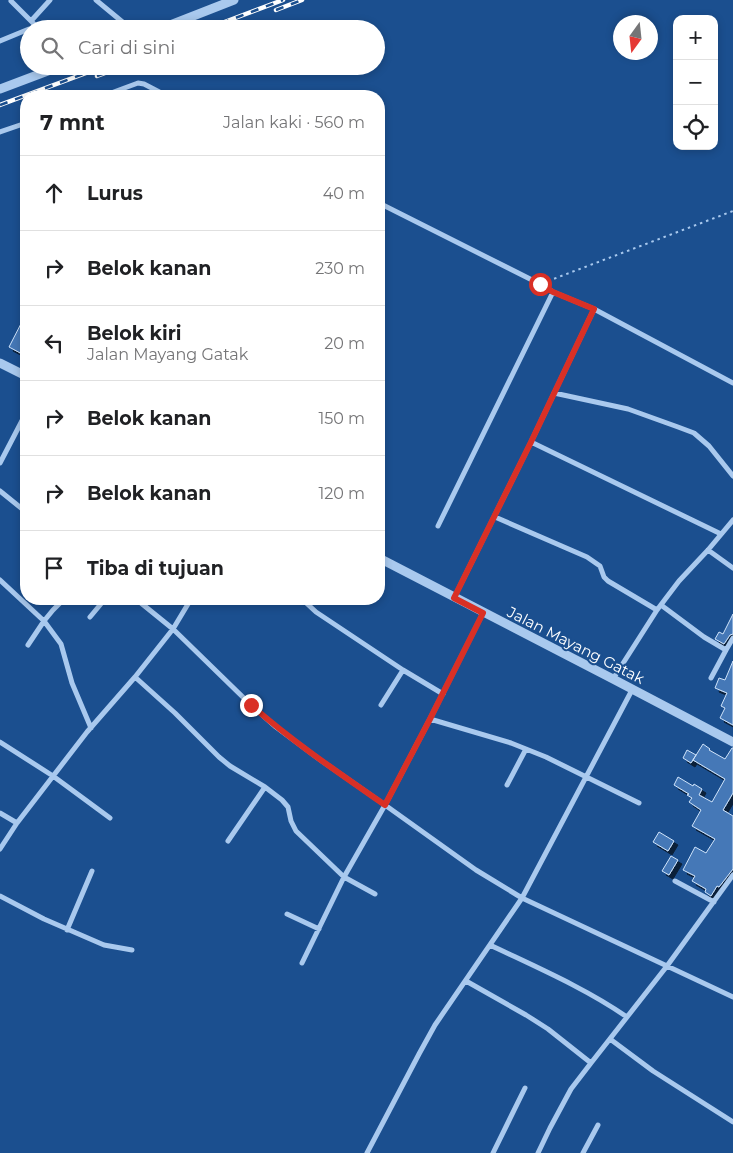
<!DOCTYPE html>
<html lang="id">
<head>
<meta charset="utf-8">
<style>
  body { margin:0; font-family:Montserrat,sans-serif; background:#f2f2f2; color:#202124 }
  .controls { position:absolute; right:15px; top:15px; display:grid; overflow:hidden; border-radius:10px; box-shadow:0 2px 8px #0003 }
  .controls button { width:45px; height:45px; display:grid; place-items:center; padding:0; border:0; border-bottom:1px solid #e0e0e0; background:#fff; color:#202124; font:25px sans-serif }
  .compass { position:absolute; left:613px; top:15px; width:45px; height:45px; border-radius:50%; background:#fff; box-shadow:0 2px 8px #0003; rotate:195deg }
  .stop { position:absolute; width:15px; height:15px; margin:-11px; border:4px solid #d93025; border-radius:50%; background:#fff }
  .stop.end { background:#d93025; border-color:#fff; box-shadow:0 1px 5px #0008 }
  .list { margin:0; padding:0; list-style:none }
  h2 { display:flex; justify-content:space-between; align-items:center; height:65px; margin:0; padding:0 20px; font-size:21px }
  h2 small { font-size:16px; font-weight:400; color:#757577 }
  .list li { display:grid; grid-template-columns:32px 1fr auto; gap:15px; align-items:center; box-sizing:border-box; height:75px; padding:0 20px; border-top:1px solid #e0e0e0 }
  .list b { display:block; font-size:19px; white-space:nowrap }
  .list p { margin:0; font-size:16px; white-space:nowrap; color:#757577 }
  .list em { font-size:16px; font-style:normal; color:#757577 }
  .icon { flex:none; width:28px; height:28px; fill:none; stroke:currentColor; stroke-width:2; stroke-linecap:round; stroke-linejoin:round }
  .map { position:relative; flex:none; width:733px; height:1153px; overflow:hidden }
  .search { position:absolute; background:#fff; box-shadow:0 2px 8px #0003; left:20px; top:20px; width:365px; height:55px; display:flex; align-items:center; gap:12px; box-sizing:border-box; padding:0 18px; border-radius:28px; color:#757577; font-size:19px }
  .panel { position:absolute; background:#fff; box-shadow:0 2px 8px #0003; left:20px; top:90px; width:365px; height:515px; border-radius:20px }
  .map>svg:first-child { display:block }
  .building { fill:#4478b7; stroke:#cfe3fa; filter:url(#shadow) }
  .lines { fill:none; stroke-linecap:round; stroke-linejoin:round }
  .path { stroke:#a9c9ee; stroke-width:2; stroke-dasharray:2.5 4; stroke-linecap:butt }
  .minor { stroke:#a9c9ee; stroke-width:5 }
  .tertiary { stroke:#a9c9ee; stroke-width:9 }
  .rail-casing { stroke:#fff; stroke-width:4.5 }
  .rail { stroke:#1b4f8f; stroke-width:2.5; stroke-dasharray:8; stroke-linecap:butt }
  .route { stroke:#d93025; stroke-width:6 }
  .labels { text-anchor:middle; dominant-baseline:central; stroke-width:4; stroke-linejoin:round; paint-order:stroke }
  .street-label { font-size:15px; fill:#fff; stroke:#1b4f8f }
</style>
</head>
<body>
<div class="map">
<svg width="733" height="1153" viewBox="0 0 733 1153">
  <defs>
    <filter id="shadow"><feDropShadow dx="4" dy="4" stdDeviation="0" flood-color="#0009"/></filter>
  </defs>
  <rect width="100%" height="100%" fill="#1b4f8f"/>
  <!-- building -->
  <path class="building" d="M26,314V356L9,347Z
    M733,614V634L730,635L724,644L715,639L719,632L723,634Z
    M733,661V725L720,718L725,708L721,706L727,693L715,688L719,678L725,680Z
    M703,744L710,749L709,750L725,759L732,748H733V793L723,810L733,816V869L719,887L717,886L711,896L705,892L706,889L692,881L695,876L683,870L695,847L706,853L715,839L692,826L701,810L689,802L692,798L687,795L689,794L674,785L678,777L693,786L694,784L702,789L699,795L712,802L725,779L693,760Z
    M687,750L696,755L691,763L683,758Z
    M659,832L674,841L668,851L653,842Z
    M671,856L678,860L669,875L662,871Z"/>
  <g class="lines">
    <!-- path -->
    <path class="path" d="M548,281L733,211"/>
    <!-- minor -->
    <path class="minor" d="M96,0L131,29
      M11,1L39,29
      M31,21L50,0
      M0,41L29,29
      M103,96L138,83L144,84L167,96
      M0,132L26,123
      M379,203L540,284L553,292L594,309
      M554,393L628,409L678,427L694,433L709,446L733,476
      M531,442L721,534
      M0,463L26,413
      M0,491L26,512
      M495,517L587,557L600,566L604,577L608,581L657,610
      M438,526L553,292
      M708,550L733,568
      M0,580L44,621L28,645
      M454,598L531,442L594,309L733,383
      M64,599L53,610L44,621L61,644L72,683L91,728
      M136,599L173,629L251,705L276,727L319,759L385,805L430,719L483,613
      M191,599L173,629L135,677L175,713L219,757L230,766L265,787L282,800L288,807L291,821L296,831L344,877L375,894
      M302,599L316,612L403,670L443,694
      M661,605L704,637L726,650L733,638
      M90,617L105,599
      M711,678L726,650
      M613,679L657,610L679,581L708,550L733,520
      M381,705L403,670
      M430,719L511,743L546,757L639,803
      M0,742L53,776L110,818
      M507,785L526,749
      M0,813L17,823
      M228,841L265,787
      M0,849L17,823L87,732L135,677
      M675,881L714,902
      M0,896L44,919L104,945L132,950
      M287,914L319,929
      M67,930L92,871
      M490,945C536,967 585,988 627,1017
      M302,963L344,877L385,805L476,870L522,898L667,966L733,875
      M466,981L526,1015L548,1029L591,1063L667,966L733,997
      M610,1039L653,1071L733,1122
      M367,1153L419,1054L435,1025L522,898L632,690
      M493,1153L525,1088
      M538,1153L550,1128L571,1089L591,1063
      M583,1153L598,1125"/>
    <!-- tertiary -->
    <path class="tertiary" d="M160,29L234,0
      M0,89L61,66
      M0,363L26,376
      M379,558L613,679L733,742"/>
    <defs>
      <path id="rail" d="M276,10L302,0
        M206,29L283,0
        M97,76L124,66
        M0,105L105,66"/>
    </defs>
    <!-- rail casing -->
    <use href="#rail" class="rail-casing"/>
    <!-- rail -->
    <use href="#rail" class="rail"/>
  </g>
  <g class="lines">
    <!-- route -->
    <path class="route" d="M251,705C293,742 339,773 385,805L430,719L483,613L454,598L531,442L594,309L553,292L540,284"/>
  </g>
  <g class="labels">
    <!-- street labels -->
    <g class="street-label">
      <text transform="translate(576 645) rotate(27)">Jalan Mayang Gatak</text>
    </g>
  </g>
</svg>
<div class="controls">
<button>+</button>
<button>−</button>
<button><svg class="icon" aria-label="locate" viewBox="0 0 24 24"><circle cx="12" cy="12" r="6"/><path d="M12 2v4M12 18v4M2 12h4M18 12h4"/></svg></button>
</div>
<svg class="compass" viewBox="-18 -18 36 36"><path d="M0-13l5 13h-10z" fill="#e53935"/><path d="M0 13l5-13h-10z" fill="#757577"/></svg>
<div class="stop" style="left:540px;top:284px"></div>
<div class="stop end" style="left:251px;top:705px"></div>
<div class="search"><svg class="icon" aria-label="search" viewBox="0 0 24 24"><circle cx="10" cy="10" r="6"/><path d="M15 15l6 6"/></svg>Cari di sini</div>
<section class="panel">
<h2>7 mnt<small>Jalan kaki · 560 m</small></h2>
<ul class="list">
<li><svg class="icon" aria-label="ahead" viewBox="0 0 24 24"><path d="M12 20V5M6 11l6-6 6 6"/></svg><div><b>Lurus</b></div><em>40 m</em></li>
<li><svg class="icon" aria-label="right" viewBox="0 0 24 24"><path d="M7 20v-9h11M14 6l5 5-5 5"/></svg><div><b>Belok kanan</b></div><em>230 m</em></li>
<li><svg class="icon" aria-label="left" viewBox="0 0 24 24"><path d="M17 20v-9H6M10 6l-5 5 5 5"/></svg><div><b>Belok kiri</b><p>Jalan Mayang Gatak</p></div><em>20 m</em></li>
<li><svg class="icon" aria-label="right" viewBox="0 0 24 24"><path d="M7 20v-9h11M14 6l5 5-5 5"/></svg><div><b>Belok kanan</b></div><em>150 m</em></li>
<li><svg class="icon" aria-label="right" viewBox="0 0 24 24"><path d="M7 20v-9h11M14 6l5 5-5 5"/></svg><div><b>Belok kanan</b></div><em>120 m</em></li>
<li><svg class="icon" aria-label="arrive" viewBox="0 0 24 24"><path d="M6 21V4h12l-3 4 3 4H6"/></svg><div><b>Tiba di tujuan</b></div></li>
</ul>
</section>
</div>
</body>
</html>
